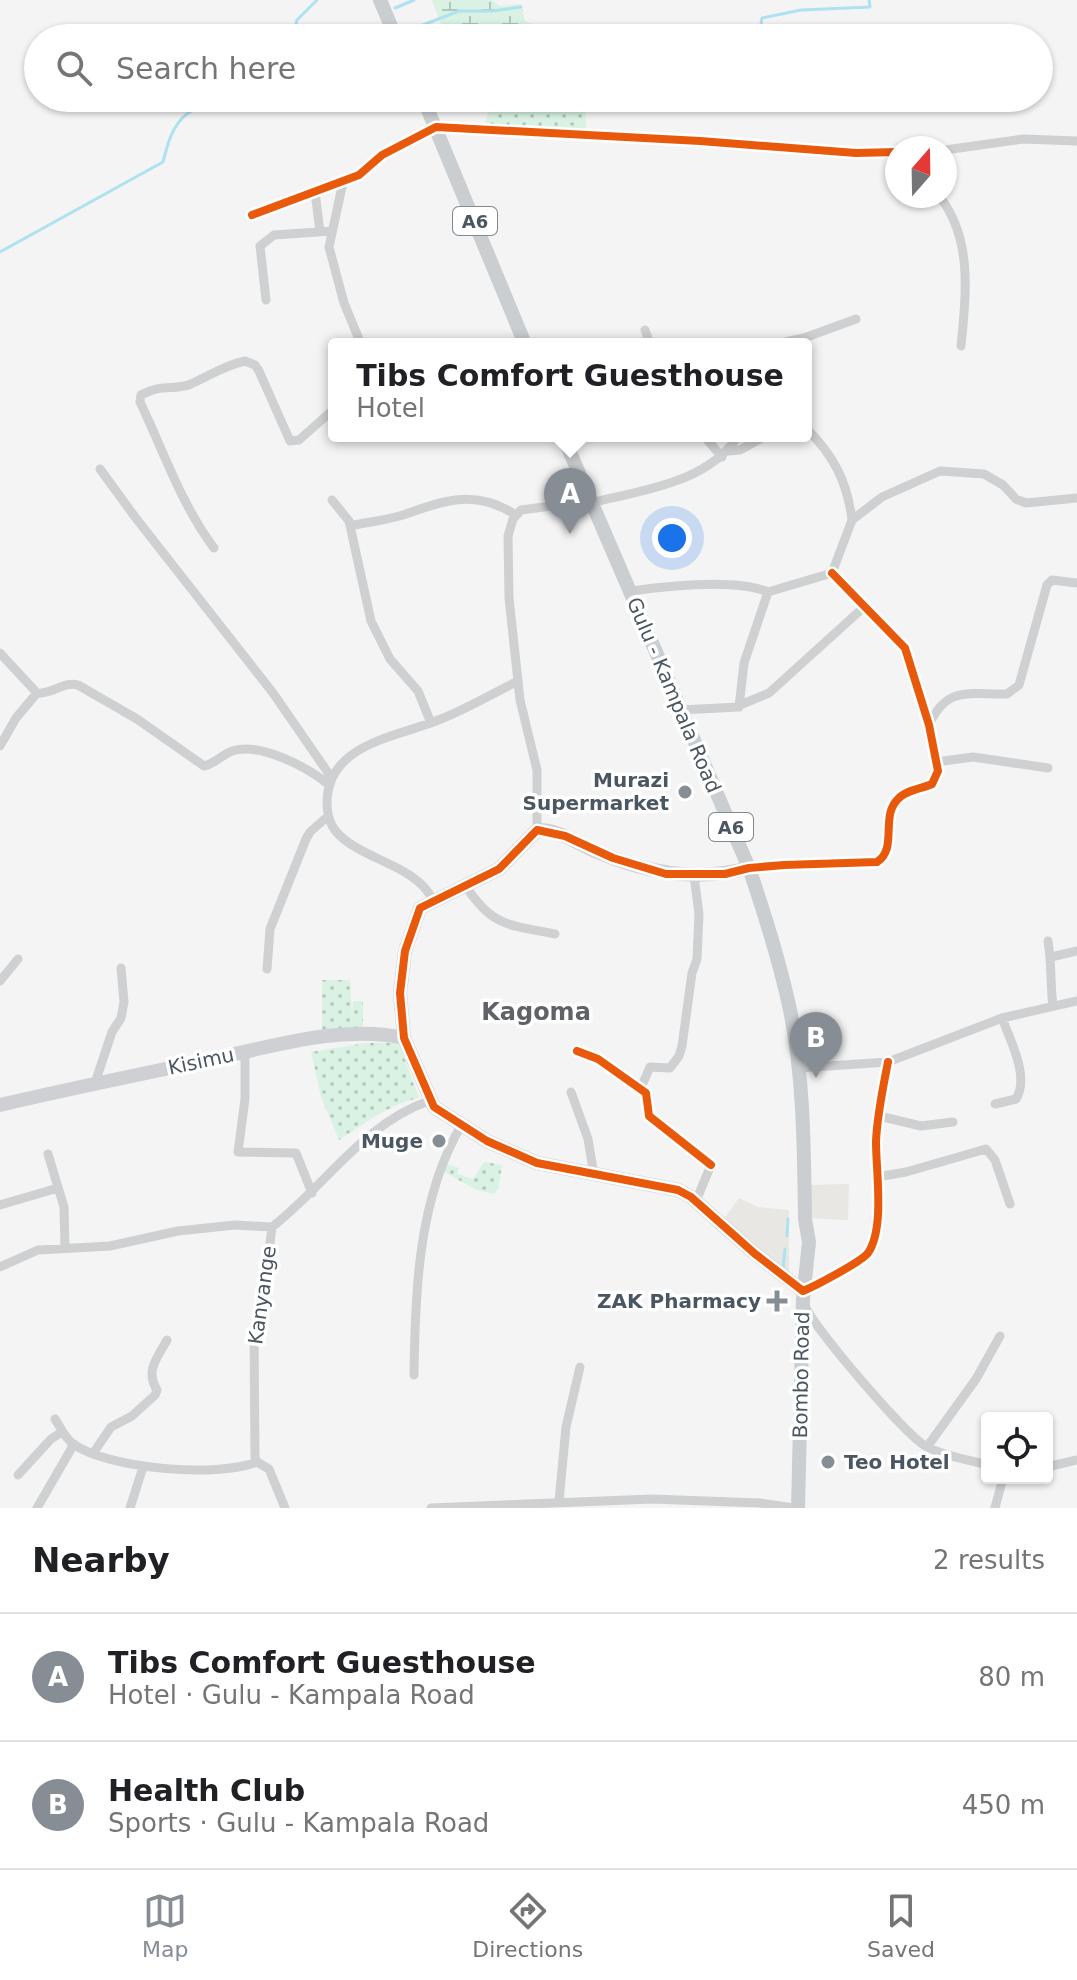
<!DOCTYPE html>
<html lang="en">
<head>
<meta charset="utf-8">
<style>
  body { margin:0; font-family:"DejaVu Sans",sans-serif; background:#f2f2f2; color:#202124 }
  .controls { position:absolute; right:24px; bottom:24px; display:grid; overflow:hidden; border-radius:8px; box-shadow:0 2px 6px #0004 }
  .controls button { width:72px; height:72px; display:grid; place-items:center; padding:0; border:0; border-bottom:2px solid #e0e0e0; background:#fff; color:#202124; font:40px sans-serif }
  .compass { position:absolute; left:885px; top:136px; width:72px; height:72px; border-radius:50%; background:#fff; box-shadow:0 2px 6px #0004; rotate:20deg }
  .you { position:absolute; left:672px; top:538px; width:28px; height:28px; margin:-20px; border:6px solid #fff; border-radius:50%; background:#1a73e8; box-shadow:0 0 0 12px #1a73e833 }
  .badge { display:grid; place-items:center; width:52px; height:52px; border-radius:50%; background:#868d94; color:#fff; font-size:26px; font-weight:700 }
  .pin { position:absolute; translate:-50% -66px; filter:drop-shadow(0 2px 4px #0008) }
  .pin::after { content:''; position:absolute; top:42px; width:28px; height:24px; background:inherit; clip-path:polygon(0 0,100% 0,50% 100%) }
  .popup { position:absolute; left:328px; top:338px; width:484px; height:104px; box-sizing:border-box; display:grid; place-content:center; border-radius:8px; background:#fff; filter:drop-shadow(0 2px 6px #0005); font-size:26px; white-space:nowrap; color:#757577 }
  .popup b { font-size:30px; color:#202124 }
  .popup::after { content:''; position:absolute; left:50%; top:100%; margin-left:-16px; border:16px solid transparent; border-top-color:#fff }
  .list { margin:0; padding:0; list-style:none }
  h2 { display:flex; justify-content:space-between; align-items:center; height:104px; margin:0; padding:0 32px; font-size:34px }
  h2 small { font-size:26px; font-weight:400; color:#757577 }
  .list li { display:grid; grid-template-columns:52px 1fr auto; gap:24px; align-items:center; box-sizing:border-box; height:128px; padding:0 32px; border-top:2px solid #e0e0e0 }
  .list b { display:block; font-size:30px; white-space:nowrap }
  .list p { margin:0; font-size:26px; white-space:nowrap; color:#757577 }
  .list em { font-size:26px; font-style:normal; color:#757577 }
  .icon { flex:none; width:44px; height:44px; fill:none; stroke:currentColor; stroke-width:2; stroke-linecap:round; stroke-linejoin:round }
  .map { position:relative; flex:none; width:1077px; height:1508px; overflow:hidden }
  .search { position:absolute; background:#fff; box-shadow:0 2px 6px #0004; left:24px; right:24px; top:24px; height:88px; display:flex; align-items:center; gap:20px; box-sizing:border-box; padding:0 28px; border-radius:44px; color:#757577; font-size:30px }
  .sheet { height:360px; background:#fff }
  nav { display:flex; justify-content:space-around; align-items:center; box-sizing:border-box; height:112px; border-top:2px solid #e0e0e0; background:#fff; font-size:22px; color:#757577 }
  nav a { display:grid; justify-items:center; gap:4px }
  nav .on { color:#868d94 }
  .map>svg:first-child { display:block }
  .commercial { fill:#e8e7e3 }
  .green { fill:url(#green-dots) }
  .wetland { fill:url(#wetland-marsh) }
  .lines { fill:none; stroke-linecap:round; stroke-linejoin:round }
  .stream { stroke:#aee2f0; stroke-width:3 }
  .street { stroke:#ced0d2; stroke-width:9 }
  .secondary { stroke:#ced0d4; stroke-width:14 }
  .primary { stroke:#caced1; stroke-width:14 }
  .cycleway-casing { stroke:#fff; stroke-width:13 }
  .cycleway { stroke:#e8590c; stroke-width:8 }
  .poi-dot { fill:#868d94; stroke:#fff; stroke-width:3 }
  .labels { text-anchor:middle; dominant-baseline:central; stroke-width:7; stroke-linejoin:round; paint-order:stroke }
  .shield { fill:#fff; stroke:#808990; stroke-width:2 }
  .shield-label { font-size:18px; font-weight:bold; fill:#4a5661 }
  .street-label { font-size:20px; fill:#4a5661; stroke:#fff }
  .poi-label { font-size:20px; font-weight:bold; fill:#4a5661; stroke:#fff; text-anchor:end }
  .quarter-label { font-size:24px; font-weight:bold; fill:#5f6368; stroke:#fff }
</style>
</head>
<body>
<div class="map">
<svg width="1077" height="1508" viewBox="0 0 1077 1508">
  <defs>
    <pattern id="green-dots" width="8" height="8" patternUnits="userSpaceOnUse" patternTransform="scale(2)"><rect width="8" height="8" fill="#d9f2e3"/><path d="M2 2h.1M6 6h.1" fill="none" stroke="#b2c7bb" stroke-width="1.8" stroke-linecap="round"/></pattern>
    <pattern id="wetland-marsh" width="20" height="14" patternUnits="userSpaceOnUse" patternTransform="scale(2)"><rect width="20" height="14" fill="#d9f2e3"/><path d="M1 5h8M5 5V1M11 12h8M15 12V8" fill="none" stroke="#b2c7bb"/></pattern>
  </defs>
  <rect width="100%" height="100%" fill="#f4f4f4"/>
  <!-- commercial -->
  <path class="commercial" d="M849,1184L848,1220L805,1218L807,1185Z
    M739,1198L758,1207L789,1210V1279L723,1220Z"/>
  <!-- green -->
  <path class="green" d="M536,98H585L586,132L484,128L488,113L512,100L536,101Z
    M322,980H350L352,1017L353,1001H363V1029L322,1030Z
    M366,1043H396L400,1046L419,1098C389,1104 364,1124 339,1140L321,1097L311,1052Z
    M484,1162L502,1165L498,1189L494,1194L476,1190L443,1171L447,1164L459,1168L457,1174L473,1179Z"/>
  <!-- wetland -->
  <path class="wetland" d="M432,0H492L499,6L521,4L525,21L542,28L545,38H446Z
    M476,98H536L532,113L524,112L518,102L512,100L488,113Z"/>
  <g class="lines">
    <!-- stream -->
    <path class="stream" d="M395,8L414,0
      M402,33L459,11H493L521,7
      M276,38L294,31L297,20L317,0
      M462,38L497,30
      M685,38L707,35L728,38
      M759,38L762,18L801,10L870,7L869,0
      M0,252L163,162C167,146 172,125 187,114C196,108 206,106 216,98
      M787,1236L788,1219
      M783,1269L785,1249"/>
    <!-- street -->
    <path class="street" d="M945,150L1023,139L1077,141
      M343,182L329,247L344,303L361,344
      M315,192L320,232
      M939,196C973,238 966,295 961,346
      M252,215L359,175L382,155L436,127L700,141L856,153L897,152
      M266,300L260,246L274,235L332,231
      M645,330L650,344
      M776,344L804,338L856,319
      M806,428C834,456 847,481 852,520
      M704,436L722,457
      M729,451L740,450L765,436
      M100,469L135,517L273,693L331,777
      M332,500L349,521L371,621L390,659L418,691L431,723
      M591,503C642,490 708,483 738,436
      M350,526C368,522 389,520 406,514C447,499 477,490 516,515
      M214,548C181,504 164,452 140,402L141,395C162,383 174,391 191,384C209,376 225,365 245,361L255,365L259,371L290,441L299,440L334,409
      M832,573L852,520L882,497L940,471L984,474L1003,485L1016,499L1026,503L1077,498
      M631,591C667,586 735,578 768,592
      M0,653L37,693C52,695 63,681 78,685L137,719L204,766C214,764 222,755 232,751C260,742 307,767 328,784
      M740,705L769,693L864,607
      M680,710L739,707L744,663L768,592L832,573
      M929,725C947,685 969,695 1007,694L1019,685L1047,585L1052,580L1077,583
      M0,746L16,718L37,693
      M936,762L973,757L1048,768
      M537,830V770L520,700L509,598L508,536L513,519L521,510L590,501
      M749,868L877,862L886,854C887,833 883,803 906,793C915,789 924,788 932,784L938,771L929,725L905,648L832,573
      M465,885C492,927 509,925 555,934
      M433,900C418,869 376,862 349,843C333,832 327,821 327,802C328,743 398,737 441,719C468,708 492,694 518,681
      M1048,941C1052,964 1050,984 1053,1006
      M1051,957L1077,951
      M267,969L270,929L306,839L310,832L327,817
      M0,981L18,959
      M577,1051L598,1059L646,1093L649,1116L711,1165L696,1201
      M245,1052V1099L238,1152L296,1153L312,1193
      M798,1068L888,1062L1002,1018L1077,1001
      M95,1083L112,1032L121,1018L124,1002L121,968
      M640,1090L650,1067L670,1068L679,1056L682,1046L692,973L697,959L699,914L694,876
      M571,1092L588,1139L594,1175
      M995,1104L1016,1099C1030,1077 1010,1040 1002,1018
      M879,1116L921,1126L953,1122
      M48,1154L64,1207L65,1247
      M877,1177L906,1172L986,1149L995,1160L1010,1204
      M0,1205L58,1188
      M0,1267L38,1250L110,1246L178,1231L235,1225L272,1227
      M803,1291C815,1286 861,1262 868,1253C885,1228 876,1172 876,1142C877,1115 883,1088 888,1062
      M805,1306C815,1329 906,1436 927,1447C946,1457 967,1459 987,1465
      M414,1375C415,1292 418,1198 462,1124
      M55,1419C60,1427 65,1438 73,1444C109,1469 217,1478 257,1462
      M927,1447L976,1379L1000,1336
      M94,1452L111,1427L132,1416L155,1395L157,1390C145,1371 157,1358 167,1340
      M1047,1467L1077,1460
      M18,1475L51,1439L62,1432
      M559,1501L566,1427L580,1367
      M37,1508L74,1444
      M130,1508L143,1467
      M285,1508L269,1469L257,1462L255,1458L254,1335L264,1291L272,1227C325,1186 364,1123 429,1101
      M431,1508L652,1499L760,1503L794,1508
      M995,1508L1003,1478"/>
    <!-- secondary -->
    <path class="secondary" d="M749,868C695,882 646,873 595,851C576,843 558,829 537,830L499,869L420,908L405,951L400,993L404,1038L434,1107L487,1141L537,1163L678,1190L691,1197L754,1253L803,1291
      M0,1105C68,1089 136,1075 204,1061C267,1048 339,1024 404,1038"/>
    <!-- primary -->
    <path class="primary" d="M380,0L396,38
      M423,98L525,344
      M563,436L749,868C765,915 780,962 790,1010C804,1078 804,1151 805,1219L809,1242L803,1299L798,1508"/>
    <defs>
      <path id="cycleway" d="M252,215L359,175L382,155L436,127L700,141L856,153L897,152
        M832,573L905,648L929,725L938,771L932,784C921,789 906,790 898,799C880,816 898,849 877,862L784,865L749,868L725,874H666L613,858L565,836L537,830L499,869L420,908L405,951L400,993L404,1038L434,1107L487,1141L537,1163L678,1190L691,1197L754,1253L803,1291C815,1286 861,1262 868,1253C885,1228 876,1172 876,1142C877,1115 883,1088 888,1062
        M577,1051L598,1059L646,1093L649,1116L711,1165"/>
    </defs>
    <!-- cycleway casing -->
    <use href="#cycleway" class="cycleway-casing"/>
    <!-- cycleway -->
    <use href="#cycleway" class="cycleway"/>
  </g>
  <!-- markers -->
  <g class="poi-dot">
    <circle cx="685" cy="792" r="8"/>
    <circle cx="439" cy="1141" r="8"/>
    <path d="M773 1289h8v8h8v8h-8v8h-8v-8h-8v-8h8z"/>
    <circle cx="828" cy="1462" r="8"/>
  </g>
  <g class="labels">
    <!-- shield labels -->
    <g class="shield">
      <rect x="453" y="207" width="44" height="28" rx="6"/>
      <rect x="709" y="813" width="44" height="28" rx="6"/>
    </g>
    <g class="shield-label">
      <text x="475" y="221">A6</text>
      <text x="731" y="827">A6</text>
    </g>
    <!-- street labels -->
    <g class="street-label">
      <text transform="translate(674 695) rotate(67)">Gulu - Kampala Road</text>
      <text transform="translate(201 1061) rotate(-12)">Kisimu</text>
      <text transform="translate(262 1295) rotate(-82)">Kanyange</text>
      <text transform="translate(801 1375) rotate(-89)">Bombo Road</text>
    </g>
    <!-- poi labels -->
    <g class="poi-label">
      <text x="669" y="780">Murazi<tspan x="669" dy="23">Supermarket</tspan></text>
      <text x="423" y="1141">Muge</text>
      <text x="761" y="1301">ZAK Pharmacy</text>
      <text x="844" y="1462" text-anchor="start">Teo Hotel</text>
    </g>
    <!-- quarter labels -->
    <g class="quarter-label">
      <text x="536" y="1012">Kagoma</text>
    </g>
  </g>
</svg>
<div class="controls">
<button><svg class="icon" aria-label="locate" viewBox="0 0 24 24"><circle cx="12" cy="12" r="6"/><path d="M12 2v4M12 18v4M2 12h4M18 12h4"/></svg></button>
</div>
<svg class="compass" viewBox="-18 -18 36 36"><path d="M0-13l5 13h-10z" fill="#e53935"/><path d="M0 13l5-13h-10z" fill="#757577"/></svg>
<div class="you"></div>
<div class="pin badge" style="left:570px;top:534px">A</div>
<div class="popup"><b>Tibs Comfort Guesthouse</b>Hotel</div>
<div class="pin badge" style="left:816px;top:1078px">B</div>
<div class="search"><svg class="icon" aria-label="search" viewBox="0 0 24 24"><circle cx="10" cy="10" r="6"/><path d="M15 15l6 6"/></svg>Search here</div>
</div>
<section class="sheet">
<h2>Nearby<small>2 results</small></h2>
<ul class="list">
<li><span class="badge">A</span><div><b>Tibs Comfort Guesthouse</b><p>Hotel · Gulu - Kampala Road</p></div><em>80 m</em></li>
<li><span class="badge">B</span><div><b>Health Club</b><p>Sports · Gulu - Kampala Road</p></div><em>450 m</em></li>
</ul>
</section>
<nav>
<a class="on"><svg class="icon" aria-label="map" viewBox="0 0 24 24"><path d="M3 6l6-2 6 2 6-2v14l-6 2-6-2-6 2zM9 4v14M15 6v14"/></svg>Map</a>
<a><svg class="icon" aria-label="directions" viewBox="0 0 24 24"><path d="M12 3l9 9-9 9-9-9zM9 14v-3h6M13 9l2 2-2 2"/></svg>Directions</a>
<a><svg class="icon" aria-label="saved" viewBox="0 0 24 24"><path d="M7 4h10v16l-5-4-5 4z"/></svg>Saved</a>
</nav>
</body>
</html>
